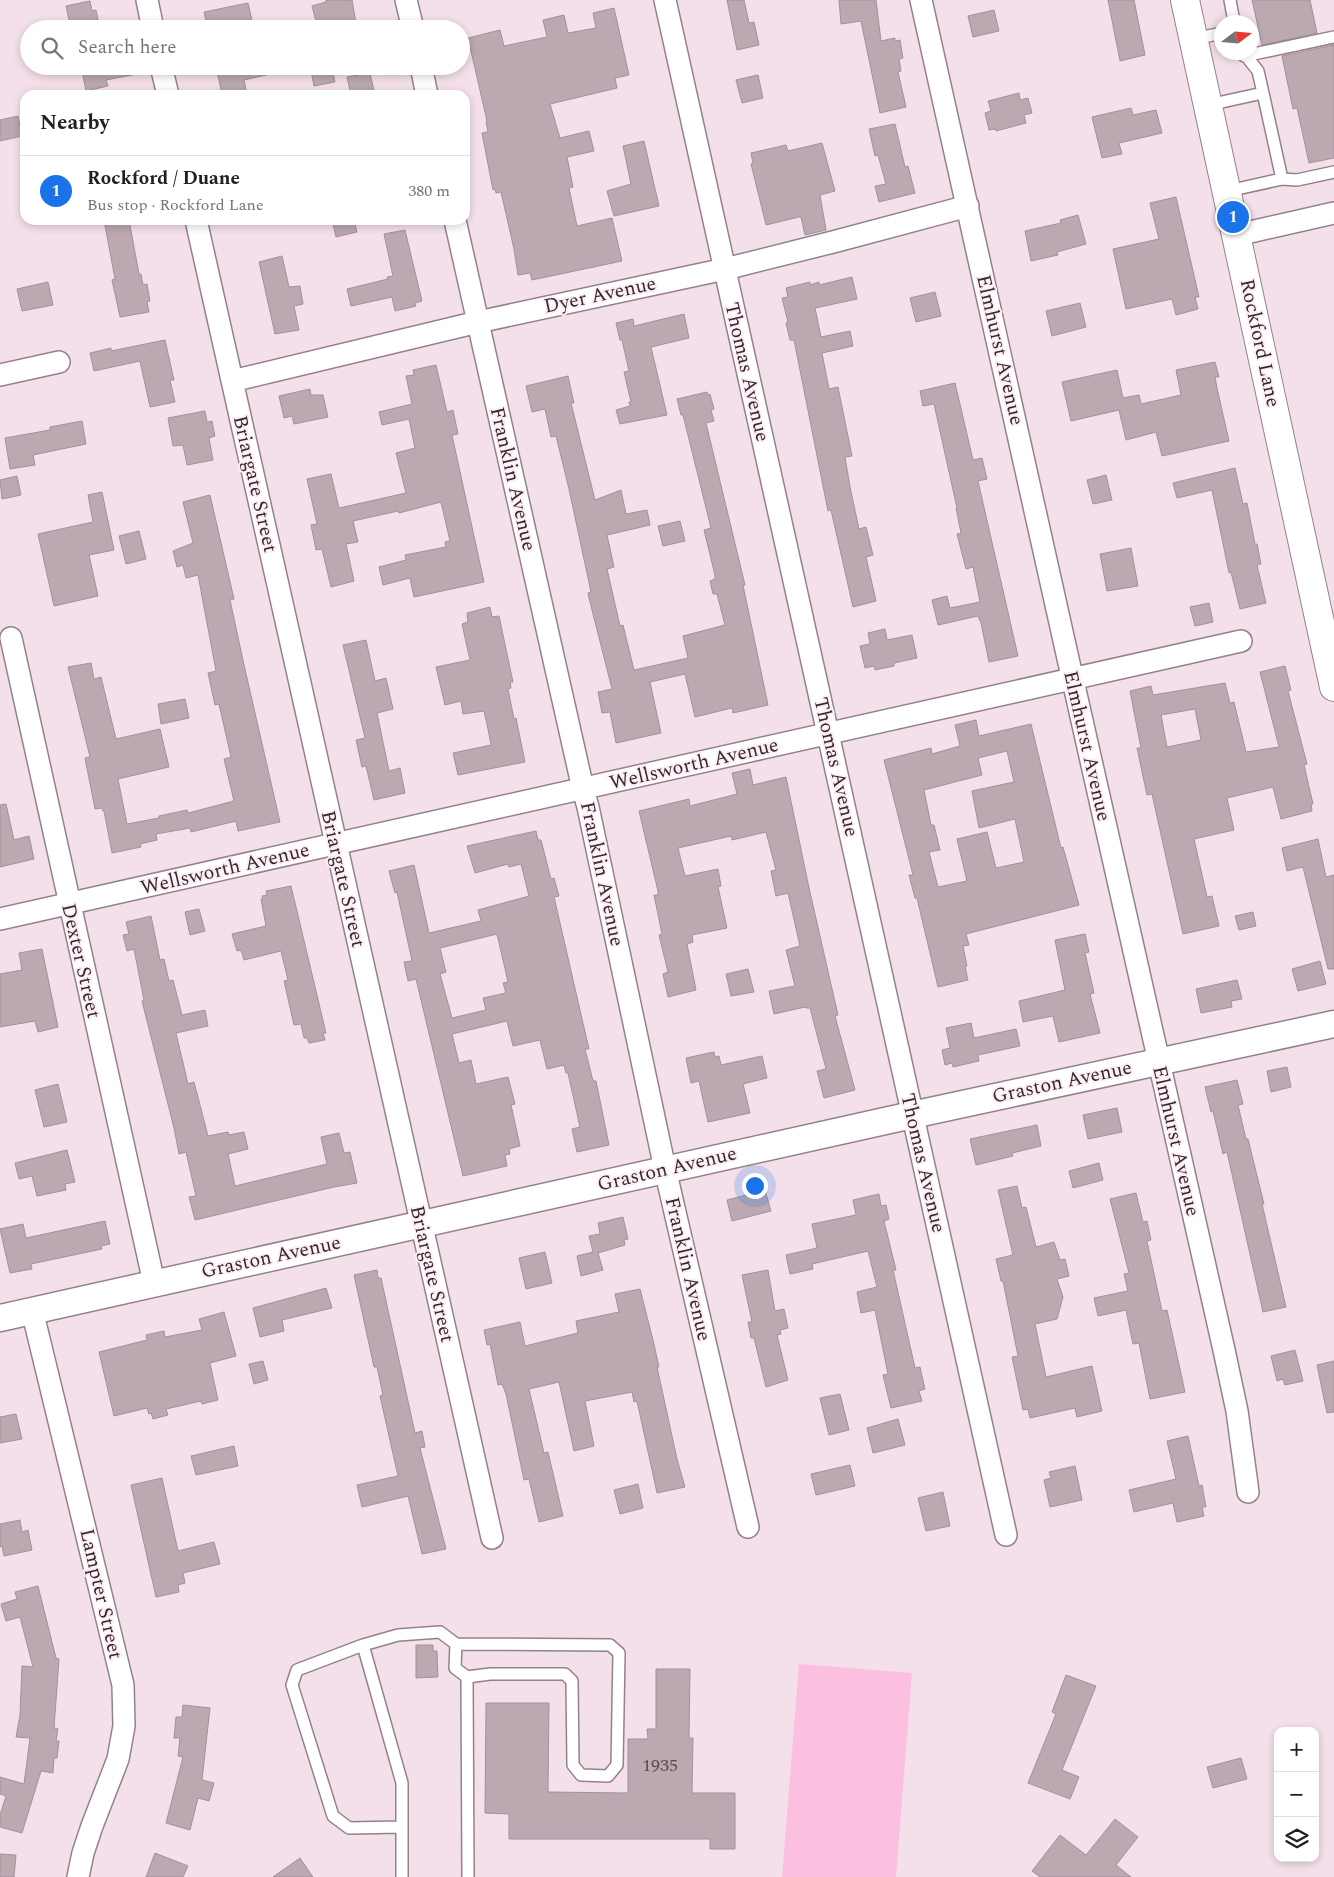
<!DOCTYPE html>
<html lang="en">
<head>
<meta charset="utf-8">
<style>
  body { margin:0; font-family:Spectral,serif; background:#f2f2f2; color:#202124 }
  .controls { position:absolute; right:15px; bottom:15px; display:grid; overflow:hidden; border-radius:10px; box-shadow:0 2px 8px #0003 }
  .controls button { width:45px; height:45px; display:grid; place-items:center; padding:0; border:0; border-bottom:1px solid #e0e0e0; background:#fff; color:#202124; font:25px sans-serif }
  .compass { position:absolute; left:1214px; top:15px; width:45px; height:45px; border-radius:50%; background:#fff; box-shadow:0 2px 8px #0003; rotate:74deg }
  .you { position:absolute; left:754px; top:1185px; width:18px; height:18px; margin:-12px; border:4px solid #fff; border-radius:50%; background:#1a73e8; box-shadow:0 0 0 8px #1a73e833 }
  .badge { display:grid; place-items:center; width:32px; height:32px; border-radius:50%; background:#1a73e8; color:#fff; font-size:16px; font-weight:700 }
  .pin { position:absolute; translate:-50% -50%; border:2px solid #fff; box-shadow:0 1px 5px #0006 }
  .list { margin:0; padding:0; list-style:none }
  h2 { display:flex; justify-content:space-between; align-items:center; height:65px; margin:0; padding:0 20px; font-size:21px }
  h2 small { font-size:16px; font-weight:400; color:#757577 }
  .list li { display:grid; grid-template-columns:32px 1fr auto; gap:15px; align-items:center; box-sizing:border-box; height:70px; padding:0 20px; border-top:1px solid #e0e0e0 }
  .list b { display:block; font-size:19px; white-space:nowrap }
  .list p { margin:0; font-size:16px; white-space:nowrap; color:#757577 }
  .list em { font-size:16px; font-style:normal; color:#757577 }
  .icon { flex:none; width:28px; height:28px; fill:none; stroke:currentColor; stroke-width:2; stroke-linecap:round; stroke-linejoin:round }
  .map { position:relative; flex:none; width:1334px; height:1877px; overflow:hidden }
  .search { position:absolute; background:#fff; box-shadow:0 2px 8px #0003; left:20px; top:20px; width:450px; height:55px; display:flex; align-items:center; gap:12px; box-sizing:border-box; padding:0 18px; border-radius:28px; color:#757577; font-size:19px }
  .panel { position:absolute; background:#fff; box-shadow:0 2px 8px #0003; left:20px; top:90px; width:450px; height:135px; border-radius:15px }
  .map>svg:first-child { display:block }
  .green { fill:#fdbfdf }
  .building { fill:#bba8b1; stroke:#a3909a; fill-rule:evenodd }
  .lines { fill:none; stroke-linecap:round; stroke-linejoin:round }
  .service-casing { stroke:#94818a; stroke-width:14 }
  .minor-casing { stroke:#94818a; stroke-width:24 }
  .tertiary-casing { stroke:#94818a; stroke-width:29 }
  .secondary-casing { stroke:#94818a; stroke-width:30 }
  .service { stroke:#fff; stroke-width:11 }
  .minor { stroke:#fff; stroke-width:21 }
  .tertiary { stroke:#fff; stroke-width:26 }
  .secondary { stroke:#fff; stroke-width:28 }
  .labels { text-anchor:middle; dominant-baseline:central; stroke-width:4; stroke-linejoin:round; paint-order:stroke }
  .number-label { font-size:18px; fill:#544a4f }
  .street-label { font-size:20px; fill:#322a2e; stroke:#ffeef6 }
</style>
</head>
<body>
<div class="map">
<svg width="1334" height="1877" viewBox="0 0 1334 1877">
  <rect width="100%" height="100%" fill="#f4e0ea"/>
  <!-- green -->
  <path class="green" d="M799,1664L912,1673L896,1877H782Z"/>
  <!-- building -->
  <path class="building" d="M326,0H352L357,29H318L312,6L326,2Z
    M727,0H744L749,23L754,22L759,45L737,50Z
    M839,0H876L881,41L895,38V41L900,40L903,58L899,59L901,71L898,72L906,107L880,113L861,21L841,24Z
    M1108,0H1134L1145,55L1120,61Z
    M1252,0H1310L1317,33L1262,45Z
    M90,1L92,11L96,10L100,29H71L66,6Z
    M248,3L254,29H208L204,12Z
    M614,8L629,75L615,78L617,88L550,104L560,138L589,131L594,151L567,157L573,187L569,188L577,226L612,218L622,261L532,280L530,273L518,275L514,249L501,192L496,193L495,189L493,190L482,133L488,132L486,122L487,121L468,38L500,30L504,46L547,37L543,20L564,15L568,33L596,28L593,13Z
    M994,10L999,31L973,37L968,16Z
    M1334,45V158L1309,163L1297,108L1293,109L1282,56Z
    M81,66H136L137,74L106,80L108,86L86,91Z
    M216,66H275V73L244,80L247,95H222Z
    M332,67L335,82L314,86L311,71Z
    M370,73L375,95H351L347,77Z
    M758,75L763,98L742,103L736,80Z
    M1019,93L1020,100L1028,98L1032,113L1024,115L1026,123L996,131V129L989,130L985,113L991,111L988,101Z
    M1131,108L1133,115L1156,110L1162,133L1119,143L1122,154L1102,158L1092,117Z
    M18,116L22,136L0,141V120Z
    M895,124L905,167L908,166L915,193L879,202L875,186L886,184L878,155L875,156L869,129Z
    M644,141L659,206L614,216L607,191L631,184L623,146Z
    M822,143L835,191L820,195L826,230L805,235L801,217H799L766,225L751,164L753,163L751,153L786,145L788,151Z
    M1176,197L1199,297H1195L1198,309L1176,315L1172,299L1126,309L1113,249L1159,239L1150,203Z
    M1078,215L1086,244L1057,252L1058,255L1031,261L1025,231L1061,223L1060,220Z
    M104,220H129L139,274H141L143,285L147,284L150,301L147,302L149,312L120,317L112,280L115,279Z
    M332,220H354L357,232L336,237Z
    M405,230L422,301L415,303L416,306L395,311L392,297L351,306L347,289L388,279L387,277L393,276L384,234Z
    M282,256L289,287L300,286L303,304L294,306L299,330L275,334L259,262Z
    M852,277L857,299L815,308L821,337L850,331L853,346L822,353L829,389L838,387L852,456L845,457L850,487L859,529L866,527L873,555L866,557L876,601L853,607L831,510L828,511L794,340H790L786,323L788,322L782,298L788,297L786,288L810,282V285L819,282V285Z
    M48,282L53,305L22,311L17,289Z
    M935,292L941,316L916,322L910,298Z
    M1080,303L1086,327L1052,336L1046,311Z
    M684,314L689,338L651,347L667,415L620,424L616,410L630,406L629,402H631L624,372L629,371L622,340H620L616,323L633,319L634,326Z
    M165,340L174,380H170L175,402L150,407L140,361L94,371L90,353L111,348V351Z
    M1215,362L1219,377H1215L1217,388L1229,441L1162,456L1156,432L1126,440L1119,410L1071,421L1062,382L1117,370L1123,398L1139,395L1141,404L1181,395L1176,370Z
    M436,365L447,412L453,410L458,434L452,435L484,582L414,597L410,578L383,585L379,567L406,560L405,555L446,547L445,542L450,541L441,502L399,513L398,511L353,521L358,542L346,544L354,581L331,587L322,549L316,550L311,525L317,524L307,479L331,474L339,508L406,493L396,453L415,448L409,419L382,425L379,412L412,404L406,376L414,375L413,370Z
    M568,376L574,403H571L595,500L621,490L626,514L647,510L650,525L607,535L614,567L607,569L620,626L623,625L634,670L688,658L683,636L725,625L717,594H713L710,581L715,579V575L704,530L711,528L683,415H681L677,399L707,392L708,395L710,394L714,409L711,410L714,421L706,423L745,585H743L768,705L733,713L732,708L695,717L685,674L650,682L661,733L616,743L610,712L602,713L598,692L612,689L589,598L588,593L591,592L569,489L556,436L551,437L545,409L532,412L526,386Z
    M955,383L973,460L982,458L987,479L978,481L1018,656L989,662L981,623L978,616L938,625L932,600L947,596L950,608L980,602L973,567L966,569L957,534L961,533L956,508H957L934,404L923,406L920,391Z
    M310,389L311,395H323L328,417L294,424L292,416L284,418L279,396Z
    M205,411L207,422L212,421L215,436L209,438L213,460L187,465L183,445L173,446L168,418Z
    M82,421L86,444L33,455L35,465L10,469L5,438L50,430V427Z
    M1235,468L1243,504L1247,503L1255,544H1257L1261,564L1257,565L1266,603L1240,609L1231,572L1229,573L1212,490L1177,498L1173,483Z
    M1106,475L1112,500L1093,504L1087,480Z
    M17,476L21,495L2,499L0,480Z
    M102,492L114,550L89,555L98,596L54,606L38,534L93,522L88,495Z
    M210,495L234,599L230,600L244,665L280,822L238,831L236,821L191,832L190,828L156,834L157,840L140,844L141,847L112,853L104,811H103L102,808L95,809L85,758L90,757L68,667L91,663L94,679L101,677L116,739L160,729L169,767L118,779L127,824L159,818V816L187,810L188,813L234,801L224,759L231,757L219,704L215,705L208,673L216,671L198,575L186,578L183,565L177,567L173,551L193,543L183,502Z
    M680,521L685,541L663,546L658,526Z
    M139,531L146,559L126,564L119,536Z
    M1131,548L1138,586L1107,591L1100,554Z
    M1209,603L1213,622L1195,626L1190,607Z
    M490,607L492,617L499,616L513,682H510L511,688L508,689L514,719L516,718L525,762L458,775L453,753L491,745L488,729L484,711L463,714L461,701L445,705L436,667L470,660L462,624L468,622L467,613Z
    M885,629L887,640L912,635L917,658L894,663V666L875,670L874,666L865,668L860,646L870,644L868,633Z
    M366,640L375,681L386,678L393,709L377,713L389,771L400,768L405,793L374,800L366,766L362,767L356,740L365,738L343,645Z
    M1285,666L1291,690L1288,691L1307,764L1304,765L1313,804H1311L1312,811L1281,819L1273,787L1227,798L1234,830L1194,839L1207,897L1212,896L1219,926L1183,934L1152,794L1147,795L1137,748H1141L1130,691L1151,686L1153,695L1225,683L1230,703L1234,702L1246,752L1279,747L1260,672ZM1195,709L1201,740L1167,747L1161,715Z
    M185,699L189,718L161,724L158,704Z
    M976,720L979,736L1031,724L1061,848L1063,847L1079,905L966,934L969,945L963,946L967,966H965L968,980L938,987L917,898H915L909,875H913L884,760L931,748L932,754L960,746L955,725ZM1007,751L1014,782L972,791L979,828L1015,819L1024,862L996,868L987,832L957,839L967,881L938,887L929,852L940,850L934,825H931L924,790L982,775L978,758Z
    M750,769L753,785L786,777L809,888L838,1015L835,1016L855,1090L824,1098L817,1071L826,1069L810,1008H806L805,1007L774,1014L769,991L795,986L786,950L800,946L788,893L776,896L771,871L776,870L766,832L732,840L731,836L678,848L685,876L718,869L721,886L718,887L727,928L692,935L693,942L687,944L696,990L668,997L663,974L668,972L659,935L662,934L654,895H658V891L639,811L689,799L690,806L737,794L732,773Z
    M6,804L14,840L29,836L34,859L0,867V805Z
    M536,831L538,840H541L551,879L554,878L559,896L554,897L589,1049H585L593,1081H596L609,1145L577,1152L572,1129L580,1127L568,1073H566L564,1065L547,1069L540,1040L513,1046L507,1021L452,1034L459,1063L471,1060L476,1084L508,1077L515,1104L511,1105L520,1146L509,1149L510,1154L505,1155L507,1166L463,1176L416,979L408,981L404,962L412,961L397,892L395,893L389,871L414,865L429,933L481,921L478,910L529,896L521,864L509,867L508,864L475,873L467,846ZM497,934L508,982L503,983L506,993L483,998L486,1010L452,1018L440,974L446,972L440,948Z
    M1318,839L1326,877L1334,875V969H1328L1303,867L1287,871L1282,848Z
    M291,886L326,1033H323L325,1040L309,1043L307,1038H304L301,1024L294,1025L284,981L288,980L281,951L244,960L241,950L237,951L232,934L266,926L261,899H263L262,896L267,895L266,891Z
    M199,909L205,931L190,935L185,912Z
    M1253,912L1256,926L1239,930L1235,916Z
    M151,916L160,960L164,959L169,981L173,980L182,1015L205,1010L208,1026L176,1033L188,1084L194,1082L208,1136L228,1132L229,1135L244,1132L248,1149L228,1154L235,1186L327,1164L321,1137L339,1133L344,1153L350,1152L357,1183L334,1187L195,1220L189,1197L196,1196L186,1152L179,1154L174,1128L142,1001L144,1000L134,949L127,951L123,935L129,934L126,922Z
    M1085,934L1089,952L1085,953L1094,993L1090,994L1100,1033L1059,1042L1053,1016L1023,1022L1019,1001L1065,990L1055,940Z
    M42,949L58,1027L38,1032L35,1021L0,1027V974L22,970L19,953Z
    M1320,961L1326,984L1298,991L1292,969Z
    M748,969L754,992L731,996L726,974Z
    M1237,980L1242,999L1231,1001L1232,1007L1201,1013L1196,989Z
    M971,1023L974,1038L1016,1029L1020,1046L978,1055L979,1061L953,1067L952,1063L945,1065L942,1050L950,1048L946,1028Z
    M714,1052L715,1057L719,1056L721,1065L762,1056L767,1078L743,1084L750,1113L708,1122L699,1081L691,1083L686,1058Z
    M1287,1067L1291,1087L1271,1092L1267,1071Z
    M1237,1080L1243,1104L1238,1105L1246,1139H1248L1264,1204H1262L1286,1307L1263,1312L1227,1152L1223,1154L1213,1111L1211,1112L1205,1087Z
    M58,1084L67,1122L44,1127L35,1090Z
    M1117,1108L1122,1132L1088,1139L1083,1115Z
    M1037,1125L1041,1146L1012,1153L1013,1156L976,1165L970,1139Z
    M67,1150L75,1182L65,1184L66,1190L37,1196L32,1176L19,1179L15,1163Z
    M1099,1163L1103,1180L1073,1188L1069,1171Z
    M1017,1186L1022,1208L1026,1207L1036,1247L1054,1242L1060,1260L1065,1259L1069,1276L1057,1279L1063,1297L1057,1319L1035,1324L1046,1377L1092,1366L1102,1411L1077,1417L1075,1408L1030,1418L1028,1409L1023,1410L1012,1357L1018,1356L1003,1281H1001L996,1259L1013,1255L998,1190Z
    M765,1190L771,1211L732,1221L727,1200Z
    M1136,1193L1143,1222L1147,1221L1151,1240L1147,1241L1162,1311L1167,1310L1185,1392L1150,1399L1139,1343L1133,1344L1126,1310L1098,1316L1094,1298L1128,1291L1124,1274L1129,1273L1110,1199Z
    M879,1194L881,1206L886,1205L889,1219L884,1221L896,1270H893L915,1368L920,1367L925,1389L919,1391L922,1401L891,1408L883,1375L888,1374L875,1310L861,1313L857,1292L877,1287L868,1251L812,1264L813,1269L790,1274L786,1255L817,1248L812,1224L856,1215L853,1200Z
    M623,1217L628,1239L624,1240L625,1245L598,1253L603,1270L581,1276L577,1256L593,1252L589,1236L600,1234L598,1223Z
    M105,1221L110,1244L101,1246L102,1249L31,1264L32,1269L10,1273L0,1229L23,1224L26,1238Z
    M545,1252L552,1283L526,1289L519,1258Z
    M377,1270L378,1278H381L415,1433L422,1431L425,1447L420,1448L446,1549L422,1554L408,1496L362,1507L357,1485L398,1476L380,1396L383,1395L377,1367H374L354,1275Z
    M768,1270L775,1311L784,1309L788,1328L780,1330L781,1334L777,1335L788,1380L766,1387L754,1338H751L748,1322H752L742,1275Z
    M326,1288L332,1308L282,1320L284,1331L260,1337L253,1308Z
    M640,1289L653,1340L659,1367H657L677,1459L685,1487L657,1493L637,1401L634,1402L632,1392L585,1401L594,1446L574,1451L559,1382L529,1389L544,1453L548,1452L563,1516L539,1522L529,1479L524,1480L506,1394L502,1384L498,1385L490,1344L487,1345L484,1330L520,1322L525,1346L578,1333L576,1321L619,1312L615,1294Z
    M224,1312L236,1356L210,1363L218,1400L202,1404L201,1401L166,1409L168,1415L153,1419L151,1413L149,1414L147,1408L114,1416L99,1352L147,1340L146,1335L164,1331L165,1337L202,1330L199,1319Z
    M1295,1350L1303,1381L1285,1385L1283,1379L1277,1381L1271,1356Z
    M263,1361L268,1380L254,1384L249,1364Z
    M1334,1361V1412L1327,1413L1317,1365Z
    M840,1394L849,1430L829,1435L820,1398Z
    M16,1414L22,1439L0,1443V1417Z
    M898,1419L905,1445L873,1453L867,1428Z
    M1188,1436L1199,1486L1202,1485L1206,1507H1202L1204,1516L1177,1522L1173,1503L1134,1512L1129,1490L1176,1479L1167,1441Z
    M234,1446L238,1466L196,1475L191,1456Z
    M850,1465L855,1486L816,1495L811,1474Z
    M1075,1466L1082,1500L1050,1507L1044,1480L1051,1478L1049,1472Z
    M162,1478L178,1551L214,1542L220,1564L183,1573L185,1583L178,1585L179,1592L156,1597L131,1485Z
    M638,1484L643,1508L620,1514L614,1490Z
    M943,1492L950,1526L926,1531L918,1498Z
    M20,1520L22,1532L28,1530L32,1550L4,1556L2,1546L0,1547V1524Z
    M38,1586L56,1658L59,1659L54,1728L58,1729L56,1741H59L57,1758H54L53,1773L41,1771L22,1833L0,1827V1815L6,1796L0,1794V1777L24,1784L30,1738L16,1737L20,1715L22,1666L33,1667L20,1617L6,1621L1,1604L17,1599L15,1592Z
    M416,1645H433V1651H437L438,1677L416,1678Z
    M656,1669H690L689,1738H693L692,1793H735V1849H710V1839H509V1814L485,1813L486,1703H549L548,1792L628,1793V1739H648L647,1729H656Z
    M1066,1675L1096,1686L1062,1770L1079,1777L1070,1799L1028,1783L1056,1714L1052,1712Z
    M183,1705L210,1708L202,1780L214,1783L209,1801L198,1798L190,1830L166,1823L183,1757L178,1756L180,1738H174L176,1717H182Z
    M1241,1758L1247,1779L1213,1788L1207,1767Z
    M1115,1819L1138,1837L1116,1865L1131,1877H1040L1032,1871L1060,1835L1086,1855Z
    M155,1853L188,1866L183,1877H146Z
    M0,1854L16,1855L14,1877H0Z
    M300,1858L313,1877H273Z"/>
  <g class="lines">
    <defs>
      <path id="service" d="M1230,0L1234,22
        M1194,39L1222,33
        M1243,52L1258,71L1263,93
        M1244,56L1334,37
        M1208,105L1263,93L1282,179L1228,191
        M1282,179L1297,180L1334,172
        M456,1644L610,1645L619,1653L617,1765L608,1776L581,1775L573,1765L572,1681L565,1674H490L467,1677L455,1668Z
        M363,1645L398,1635L440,1632L456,1644
        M467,1677L468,1877
        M402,1827L349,1828L333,1816L292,1685L297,1670L363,1645L402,1783V1877"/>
      <path id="minor" d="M147,0L153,29
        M406,0L413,29
        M665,0L1006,1535
        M921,0L1069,663L1224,1350L1237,1411L1248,1492
        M161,66L168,95
        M421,66L427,95
        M196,220L492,1538
        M455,220L583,789L588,807L665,1169L748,1527
        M1237,235L1334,213
        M0,375L59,362
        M232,381L478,322L725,269L833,242L968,206
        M11,638L154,1283
        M0,919L1241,641
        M32,1310L123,1685L124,1726L118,1759L92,1826L83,1853L78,1877"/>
      <path id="tertiary" d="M0,1318L912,1115L1334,1024"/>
      <path id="secondary" d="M1185,0L1334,687"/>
    </defs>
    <!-- service casing -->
    <use href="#service" class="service-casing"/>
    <!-- minor casing -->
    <use href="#minor" class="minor-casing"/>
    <!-- tertiary casing -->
    <use href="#tertiary" class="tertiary-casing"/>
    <!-- secondary casing -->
    <use href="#secondary" class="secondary-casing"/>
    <!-- service -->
    <use href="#service" class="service"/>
    <!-- minor -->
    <use href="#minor" class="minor"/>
    <!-- tertiary -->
    <use href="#tertiary" class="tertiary"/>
    <!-- secondary -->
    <use href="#secondary" class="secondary"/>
  </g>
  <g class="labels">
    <!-- number labels -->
    <g class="number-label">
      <text x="660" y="1765">1935</text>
    </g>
    <!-- street labels -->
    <g class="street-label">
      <text transform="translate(600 295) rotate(-12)">Dyer Avenue</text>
      <text transform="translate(1260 343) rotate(78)">Rockford Lane</text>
      <text transform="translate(1000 350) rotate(77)">Elmhurst Avenue</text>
      <text transform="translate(747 372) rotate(77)">Thomas Avenue</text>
      <text transform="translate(513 479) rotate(77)">Franklin Avenue</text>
      <text transform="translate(255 484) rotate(77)">Briargate Street</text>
      <text transform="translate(1087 746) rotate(77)">Elmhurst Avenue</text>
      <text transform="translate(694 764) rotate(-13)">Wellsworth Avenue</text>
      <text transform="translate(836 767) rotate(77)">Thomas Avenue</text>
      <text transform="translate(225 869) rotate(-13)">Wellsworth Avenue</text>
      <text transform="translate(602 874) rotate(78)">Franklin Avenue</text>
      <text transform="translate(343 879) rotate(77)">Briargate Street</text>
      <text transform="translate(81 961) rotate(77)">Dexter Street</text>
      <text transform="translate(1062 1082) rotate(-12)">Graston Avenue</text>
      <text transform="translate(1176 1141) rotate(77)">Elmhurst Avenue</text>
      <text transform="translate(923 1163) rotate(77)">Thomas Avenue</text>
      <text transform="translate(667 1169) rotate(-13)">Graston Avenue</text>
      <text transform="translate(271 1257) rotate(-12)">Graston Avenue</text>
      <text transform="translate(688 1269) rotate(77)">Franklin Avenue</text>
      <text transform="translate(432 1274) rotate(77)">Briargate Street</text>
      <text transform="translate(101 1594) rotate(77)">Lampter Street</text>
    </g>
  </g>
</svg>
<div class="controls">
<button>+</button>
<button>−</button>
<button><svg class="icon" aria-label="layers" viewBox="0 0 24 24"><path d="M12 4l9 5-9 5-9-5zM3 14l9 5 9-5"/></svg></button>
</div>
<svg class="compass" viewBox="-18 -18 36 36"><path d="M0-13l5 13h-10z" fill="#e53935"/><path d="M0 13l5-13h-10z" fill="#757577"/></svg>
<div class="you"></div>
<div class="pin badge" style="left:1233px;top:217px">1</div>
<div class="search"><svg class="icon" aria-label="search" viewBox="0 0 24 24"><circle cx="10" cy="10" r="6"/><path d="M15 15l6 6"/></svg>Search here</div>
<section class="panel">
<h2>Nearby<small></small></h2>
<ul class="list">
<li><span class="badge">1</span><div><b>Rockford / Duane</b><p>Bus stop · Rockford Lane</p></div><em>380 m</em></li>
</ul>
</section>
</div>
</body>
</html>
